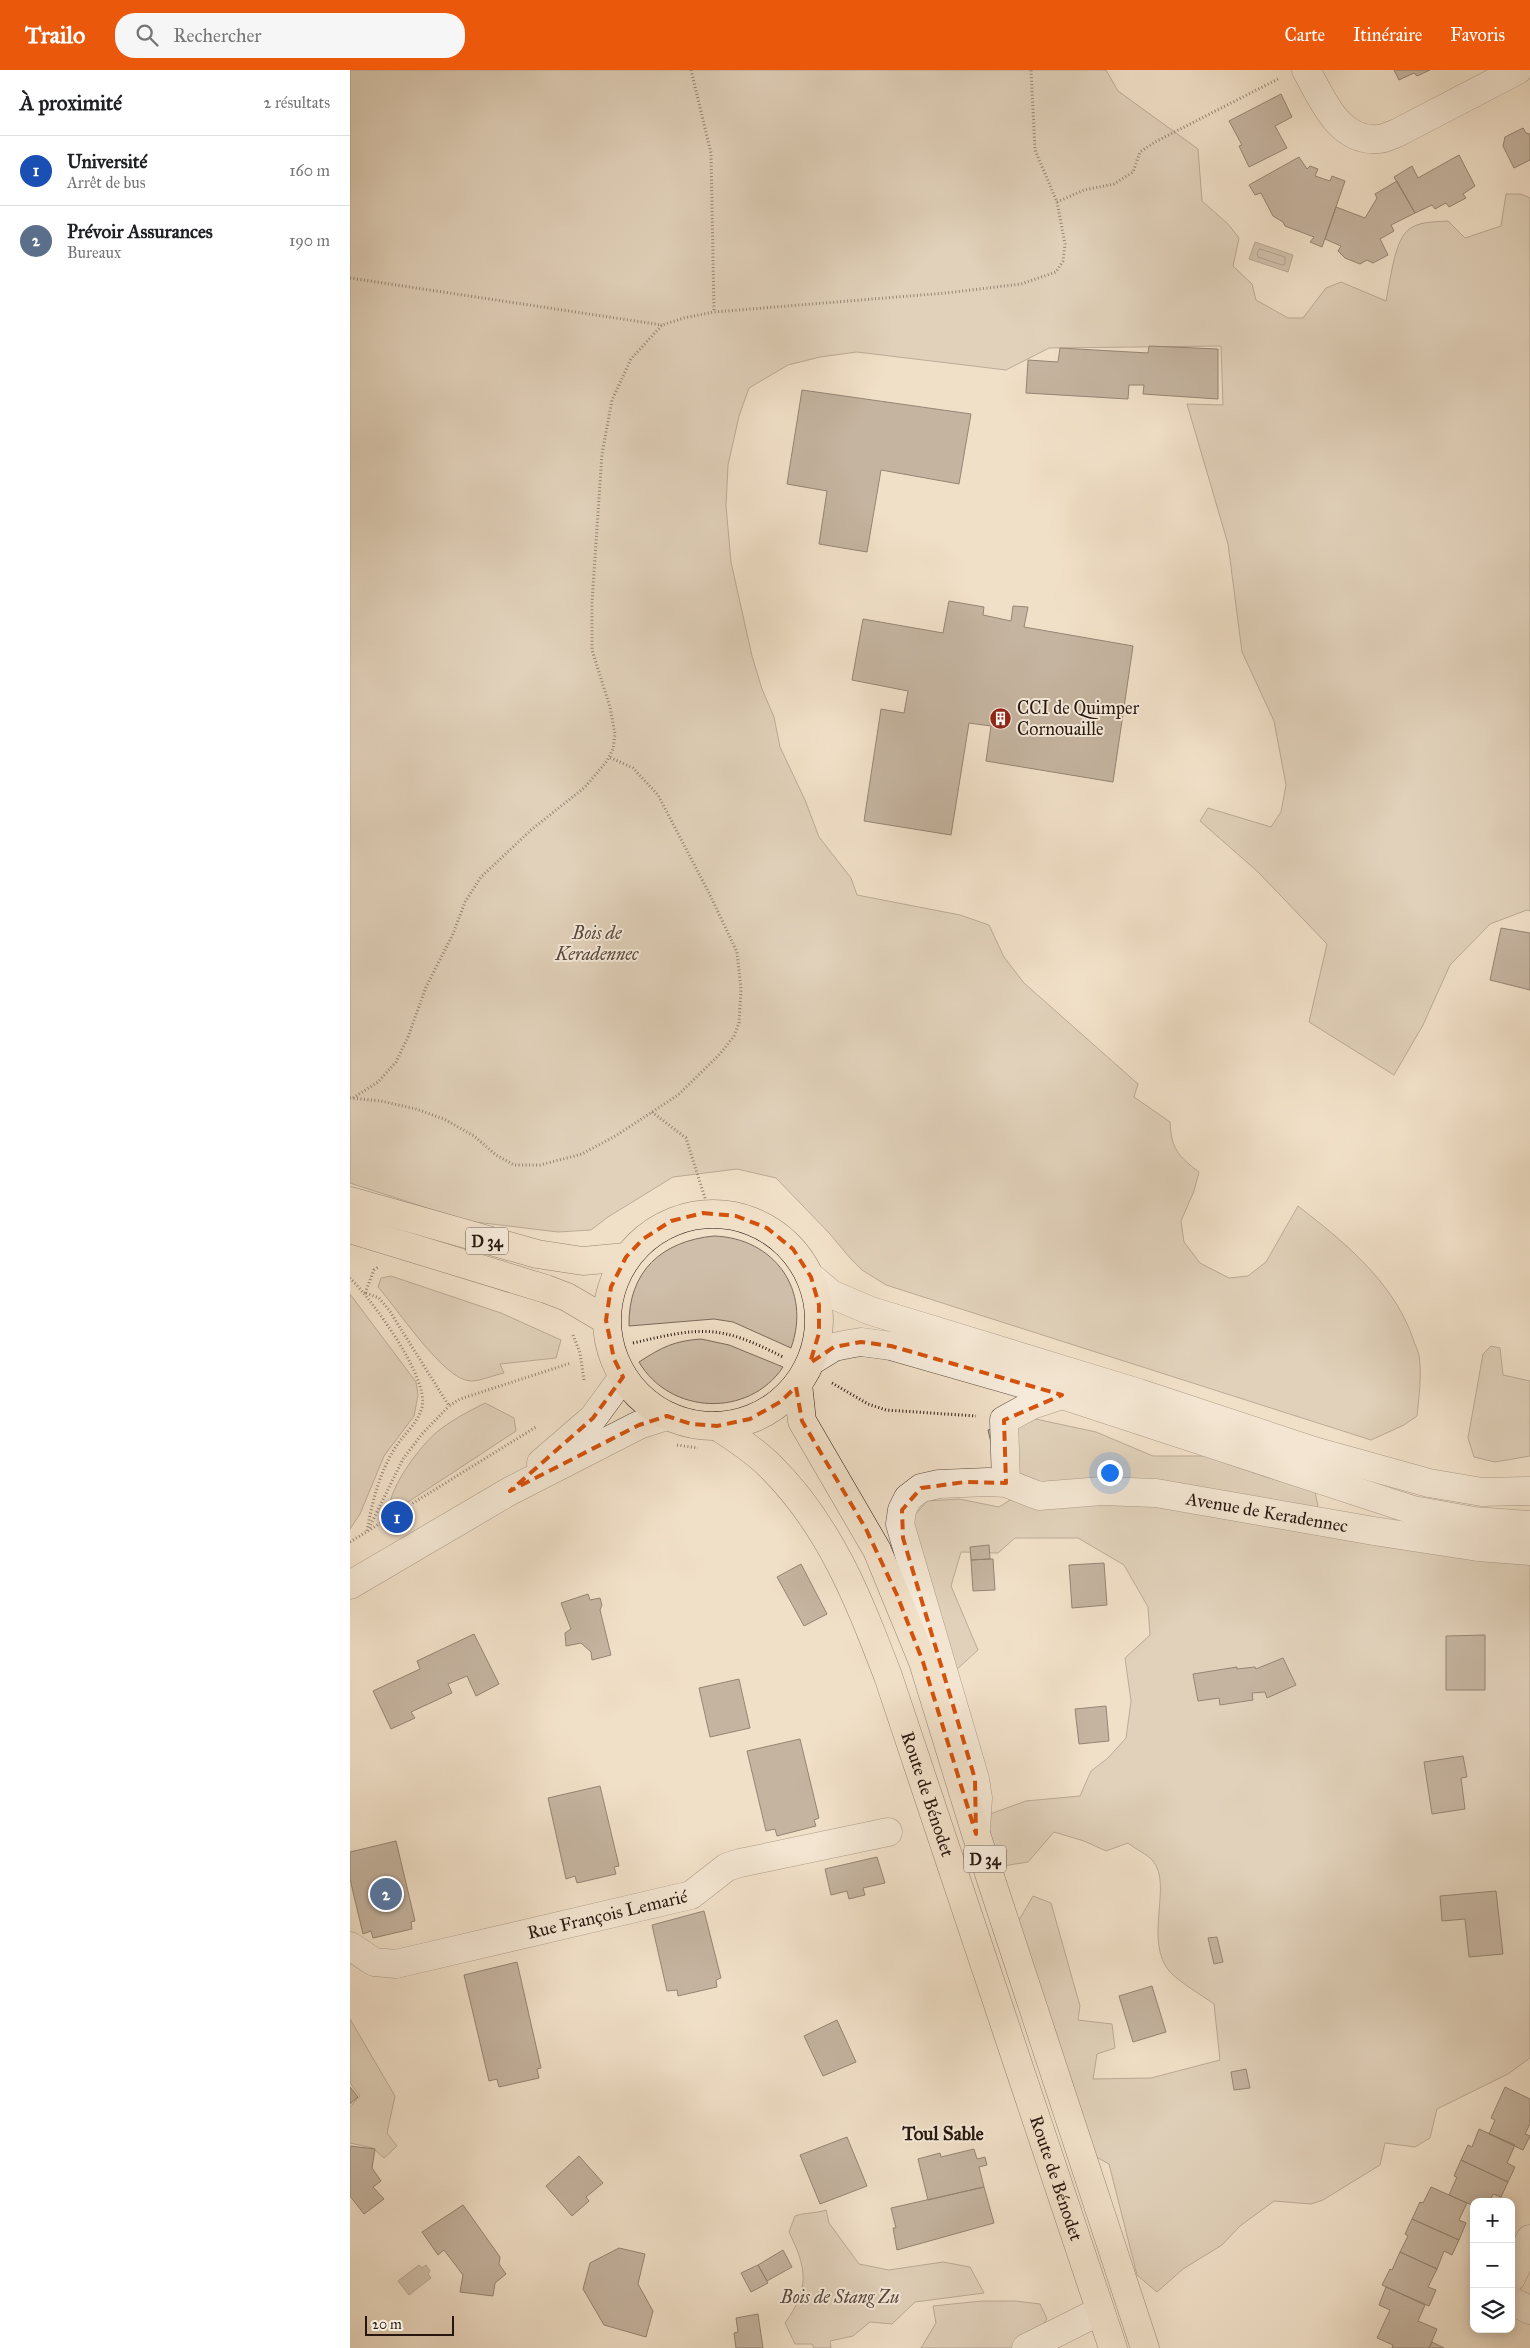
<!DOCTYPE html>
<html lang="fr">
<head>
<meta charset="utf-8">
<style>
  body { margin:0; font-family:"IM FELL Great Primer",serif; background:#f6f6f6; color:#202124 }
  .controls { position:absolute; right:15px; bottom:15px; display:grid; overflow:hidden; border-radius:10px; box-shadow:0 2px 12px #0003 }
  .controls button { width:45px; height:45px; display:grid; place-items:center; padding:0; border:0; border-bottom:1px solid #e0e0e0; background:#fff; color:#202124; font:25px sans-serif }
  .scale { position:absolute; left:15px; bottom:12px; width:89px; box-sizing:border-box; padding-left:5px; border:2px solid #27160f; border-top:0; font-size:14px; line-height:18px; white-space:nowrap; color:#27160f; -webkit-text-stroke:4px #f6ebdb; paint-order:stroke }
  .you { position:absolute; left:759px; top:1402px; width:18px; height:18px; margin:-12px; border:4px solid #fff; border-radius:50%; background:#1a73e8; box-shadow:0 0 0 8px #1a73e833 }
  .badge { display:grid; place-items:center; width:32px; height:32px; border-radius:50%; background:#ea580c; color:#fff; font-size:16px; font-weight:700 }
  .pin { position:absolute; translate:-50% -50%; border:2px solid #fff; box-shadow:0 1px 5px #0006 }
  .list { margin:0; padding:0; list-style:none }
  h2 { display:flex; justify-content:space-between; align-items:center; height:65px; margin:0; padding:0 20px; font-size:21px }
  h2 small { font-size:16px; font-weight:400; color:#757577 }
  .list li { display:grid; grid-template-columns:32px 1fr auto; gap:15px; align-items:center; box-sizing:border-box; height:70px; padding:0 20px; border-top:1px solid #e0e0e0 }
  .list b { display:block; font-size:19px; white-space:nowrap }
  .list p { margin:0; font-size:16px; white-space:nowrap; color:#757577 }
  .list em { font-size:16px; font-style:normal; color:#757577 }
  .icon { flex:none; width:28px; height:28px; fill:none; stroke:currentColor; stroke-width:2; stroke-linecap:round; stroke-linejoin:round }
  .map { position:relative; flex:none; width:1180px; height:2278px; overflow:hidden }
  header { display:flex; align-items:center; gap:30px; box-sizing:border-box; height:70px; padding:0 25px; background:#ea580c; color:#fff }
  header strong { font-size:24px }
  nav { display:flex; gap:28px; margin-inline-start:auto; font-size:18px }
  .search { width:350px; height:45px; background:#f6f6f6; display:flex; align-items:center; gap:12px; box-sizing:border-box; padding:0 18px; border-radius:20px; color:#757577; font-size:19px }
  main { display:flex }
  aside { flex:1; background:#fff }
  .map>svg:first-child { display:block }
  .green { fill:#cfbea9; stroke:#7b6a5c }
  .water { fill:#ac9b89; stroke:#776658 }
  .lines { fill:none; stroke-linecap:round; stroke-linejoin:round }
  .shore { stroke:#6a584c; stroke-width:1 }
  .building { fill:#907f6f; stroke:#27160f }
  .minor-casing { stroke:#5a483d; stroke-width:29 }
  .major-casing { stroke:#27160f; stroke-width:29 }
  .path { stroke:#27160f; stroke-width:3; stroke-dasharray:1 2.5; stroke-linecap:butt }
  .minor { stroke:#f6ebdb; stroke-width:28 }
  .major { stroke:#f1e0c8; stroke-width:28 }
  .marked { fill:none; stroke:#d5520c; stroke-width:4; stroke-dasharray:10 6; stroke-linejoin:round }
  .labels { text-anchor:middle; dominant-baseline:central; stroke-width:4; stroke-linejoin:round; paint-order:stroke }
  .shield { fill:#f6ebdb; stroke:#65564c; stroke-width:1 }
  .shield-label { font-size:16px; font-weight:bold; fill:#27160f }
  .poi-label { font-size:18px; fill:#27160f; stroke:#f6ebdb; text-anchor:start }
  .park-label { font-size:18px; font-style:italic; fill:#59483d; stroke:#f6ebdb }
  .street-label { font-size:18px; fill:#27160f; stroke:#f6ebdb }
  .neighbourhood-label { font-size:19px; font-weight:bold; fill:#27160f; stroke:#f6ebdb }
</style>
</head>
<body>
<header>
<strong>Trailo</strong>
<div class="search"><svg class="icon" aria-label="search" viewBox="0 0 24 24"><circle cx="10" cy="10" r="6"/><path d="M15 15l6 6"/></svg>Rechercher</div>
<nav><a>Carte</a><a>Itinéraire</a><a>Favoris</a></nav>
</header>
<main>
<aside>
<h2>À proximité<small>2 résultats</small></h2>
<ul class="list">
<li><span class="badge" style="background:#1a4fb4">1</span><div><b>Université</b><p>Arrêt de bus</p></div><em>160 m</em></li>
<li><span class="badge" style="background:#5c6f8a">2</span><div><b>Prévoir Assurances</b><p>Bureaux</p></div><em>190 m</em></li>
</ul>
</aside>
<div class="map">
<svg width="1180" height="2278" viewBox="0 0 1180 2278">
  <rect width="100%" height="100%" fill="#f1e0c8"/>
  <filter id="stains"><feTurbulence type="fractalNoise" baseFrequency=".004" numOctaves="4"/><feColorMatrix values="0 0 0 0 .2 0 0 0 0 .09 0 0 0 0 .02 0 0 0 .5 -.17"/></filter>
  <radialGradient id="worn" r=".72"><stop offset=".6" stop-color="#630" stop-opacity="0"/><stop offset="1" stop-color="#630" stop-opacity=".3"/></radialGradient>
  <!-- green -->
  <path class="green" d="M0,0H756L768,21L848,79L852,131L878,154L889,168L883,196L902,214L906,230L938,248H953L976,218L991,212L1036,231C1040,213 1044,173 1057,161C1067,151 1085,152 1098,151L1115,168L1151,156L1156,124H1171L1180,128V841L1177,840L1140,854L1100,895L1073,955L1044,1005L959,952L977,874L908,802L850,751L858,738L921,757L931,742L936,715L924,651L892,582L878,474L837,334L873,335L871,276L699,278L656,300L507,282L470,287L438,295L399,318L389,346L378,395L376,436L381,492L402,586L412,619L424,647L430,677L455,730L469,767L501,808L507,825L610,845L639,855L654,887L674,913L788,1014L784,1027L820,1052C821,1079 829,1087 849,1102L844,1121L831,1151L834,1172L850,1193L879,1208L898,1206L916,1192L948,1136C993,1171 1040,1209 1061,1263C1063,1270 1067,1278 1069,1285C1072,1305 1069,1326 1067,1346L1054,1355L1021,1370L536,1215L512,1200L500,1188L480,1164L426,1108L387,1099L323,1107L258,1147L241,1160L208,1162L117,1151L0,1113Z
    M364,1166C424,1168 462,1220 441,1278L383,1252L364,1249L279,1256C278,1201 312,1171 364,1166Z
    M41,1206L151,1243L211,1270L206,1288L150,1294L154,1303C144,1305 131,1311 121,1311C94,1311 47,1238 28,1217L31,1208Z
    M0,1224L66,1312L68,1325L64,1346L34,1386L10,1444L0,1459Z
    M351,1269L379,1275L433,1297C399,1348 320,1345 289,1292C312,1277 324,1271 351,1269Z
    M1141,1276L1150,1278L1153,1305L1180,1311V1386L1145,1392L1124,1387L1118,1368L1133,1284Z
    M135,1333L164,1348L166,1361L52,1436L39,1439C40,1416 70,1376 88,1361C102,1350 119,1341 135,1333Z
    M681,1348L746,1362L803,1386H855L916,1407L965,1421L969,1442L1180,1467V1988L1158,2004L1087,2039L1080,2068L1065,2077L1035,2073L1030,2095L973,2130L961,2134L924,2131L890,2156L872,2175L833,2199L807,2222L787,2205L759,2094L741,2084L666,1855L683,1826L701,1833L730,1936L728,1950L762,1954L765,1978L747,1984L743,2009L801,2008L870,1990L864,1934C850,1924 832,1914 820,1902C793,1871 823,1815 803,1791C797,1784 785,1779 778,1773L756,1781L734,1771L704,1762L678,1792L653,1796L637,1768L640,1744L676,1731L730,1726L741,1701L758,1688L776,1668L781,1631L775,1588L800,1565L798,1537L774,1495L728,1468H665L648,1483L611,1482L601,1516L628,1580L606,1600L556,1455L577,1431L609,1429L649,1437L681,1417L645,1390L638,1360Z
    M0,1949L45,2026L37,2063L47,2076L34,2088L23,2078L0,2073V2037L10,2026L0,2013Z
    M476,2140L479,2153L509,2194L539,2200L593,2192L620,2197L634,2223L565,2232L542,2254L520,2252L503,2266L480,2271L481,2278H464L462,2274H445L435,2253C460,2218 457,2199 439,2162L445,2146C456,2142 465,2144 476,2140Z
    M632,2231H666L690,2234L697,2249L684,2267L664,2278H571L586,2253L583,2236Z"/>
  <!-- water -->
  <path class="water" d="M905,172L943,185L938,202L899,189Z
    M69,2195L72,2198L76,2195L80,2201L78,2204L81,2208L59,2225L48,2211Z"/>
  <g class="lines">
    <!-- shore -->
    <path class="shore" d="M910,179L935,187V194L932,195L908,187L907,184Z"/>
  </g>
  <!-- building -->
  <path class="building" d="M1044,0H1080L1067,6L1064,3L1049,10Z
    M931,24L942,47L925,56L937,78L899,97L889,76L892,75L879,51Z
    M1173,58L1176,63L1180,64V90L1164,98L1153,76L1155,67Z
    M1109,85L1125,116L1113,124L1116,128L1099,137L1096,133L1085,139L1082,135L1065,143L1044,107L1062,96L1068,108Z
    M949,87L957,99L960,96L968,99L965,106L980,111L982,106L995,111L972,177L960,172L964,167L935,156L933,152L923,146L911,123L905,125L899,115Z
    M1047,111L1065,143L1041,155L1044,161L1030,169L1038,185L1023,193L1017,190L1010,194L995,188L988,181L991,176L975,169L986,137L1015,148L1027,128L1025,124Z
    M799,276L868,279V329L793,324L794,315H779L778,329L676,323L678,290L708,292L710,278L798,283Z
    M452,320L621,344L609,414L531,400L517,482L469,474L477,421L437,414Z
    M599,531L634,537L633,545L661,551L663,536L678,537L674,557L783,576L763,712L636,691L641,656L619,653L601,765L514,751L531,639L554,643L558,621L502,610L513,549L593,563Z
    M1151,858L1180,863V920L1140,910Z
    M639,1475L640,1489L621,1490L620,1477Z
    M640,1489H643L645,1520L623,1521L621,1490Z
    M754,1493L757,1535L722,1538L719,1495Z
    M451,1494L477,1544L454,1556L427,1507Z
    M238,1524L240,1530L250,1528L252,1535L250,1540L261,1585L242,1590L241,1582L231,1573L216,1576L215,1563L221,1559L211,1533Z
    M124,1564L149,1614L126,1626L117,1606L98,1614L102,1623L61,1642L65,1648L41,1659L23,1621L70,1599L67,1591Z
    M1135,1565V1620H1096V1566Z
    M933,1588L946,1615L917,1628L915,1622L902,1623L903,1630L870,1635L869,1628L848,1631L843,1604L887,1597V1599L905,1597L906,1599Z
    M389,1609L400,1658L360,1667L349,1618Z
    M756,1636L759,1671L729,1674L725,1639Z
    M450,1669L469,1748L464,1750L466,1756L427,1766L425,1759L416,1761L397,1681Z
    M1113,1686L1117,1707L1111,1708L1115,1739L1082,1744L1074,1692Z
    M250,1716L269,1796L264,1797L266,1804L227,1813L225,1806L216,1809L198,1728Z
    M46,1771L65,1851L61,1852L62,1859L23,1868L21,1861L13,1864L0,1809V1782Z
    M527,1787L535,1813L513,1818L515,1825L499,1829L497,1821L481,1825L475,1799Z
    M1146,1821L1153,1884L1119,1887L1115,1849L1092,1851L1090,1826Z
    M354,1841L371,1908L366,1910L367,1917L328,1926L327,1920L317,1921L302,1855Z
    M867,1867L873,1892L864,1894L858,1868Z
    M167,1892L191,1998L187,1999L189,2008L149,2017L147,2009L139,2011L114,1905Z
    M802,1916L816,1962L783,1972L769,1926Z
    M487,1950L506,1992L473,2006L454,1966Z
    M896,1999L900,2018L884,2020L881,2002Z
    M0,2017L8,2027L0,2034Z
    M1155,2017L1180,2029V2054L1175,2064L1180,2066L1173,2080L1139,2064L1145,2050L1141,2048Z
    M1129,2059L1165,2075L1157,2093L1165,2097L1158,2112L1111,2090L1118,2075L1122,2077Z
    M497,2067L517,2116L470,2134L450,2085Z
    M0,2076L25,2079L22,2098L31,2111L23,2117L34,2129L14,2144L0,2126Z
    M624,2079L627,2089L635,2087L637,2095L629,2097L634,2117L578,2130L568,2089L590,2083L591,2087Z
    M229,2086L253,2113L236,2127L239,2131L222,2146L196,2116Z
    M1111,2090L1158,2112L1151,2127L1143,2124L1139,2132H1124V2136L1099,2125L1107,2107L1104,2106Z
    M634,2117L644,2153L547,2180L543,2158H546L541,2138Z
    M1081,2117L1117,2133L1109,2150L1116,2153L1109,2170L1062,2149L1070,2132L1073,2133Z
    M113,2135L150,2187L149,2194L156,2204L145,2213L143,2226L110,2222L113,2205L94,2180L88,2185L72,2162Z
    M1062,2149L1109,2170L1102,2185L1094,2181L1087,2199L1050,2182L1058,2166L1055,2164Z
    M269,2178L295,2184L288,2214L303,2241L296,2267L254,2255L233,2219L240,2193Z
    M433,2180L442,2197L417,2211L408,2195Z
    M1050,2182L1087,2199L1078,2217L1086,2220L1079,2236L1032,2215L1040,2199L1042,2200Z
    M408,2195L418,2213L401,2222L391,2203Z
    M1036,2217L1075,2235L1068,2251L1087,2259L1079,2278H1042L1043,2275L1027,2268L1040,2240L1029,2235Z
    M408,2244L413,2278H386L384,2263L388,2262L386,2248Z
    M1082,2272L1094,2278H1079Z"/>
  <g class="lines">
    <defs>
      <g id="minor">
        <path d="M956,0C972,28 988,72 1028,69C1034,69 1041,65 1047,63L1168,0"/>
        <path d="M461,1207L481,1224L521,1241L789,1323L964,1381L1079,1413L1132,1422L1180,1421"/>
        <path d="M461,1291L484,1277L499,1274L511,1272L541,1276L712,1325L1063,1440L1124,1451L1180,1455"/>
        <path d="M191,1393L243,1348L273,1307"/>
        <path d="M656,1413L654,1350L682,1335L712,1325"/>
        <path d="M0,1515L160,1421L289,1355L317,1346"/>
        <path id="s1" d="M626,1760L628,1728L625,1709L550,1454L552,1440L558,1428L571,1418L589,1414L638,1412L656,1413L689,1426L752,1421L806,1423L1024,1461L1128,1477L1180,1481"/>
        <path id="s2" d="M0,1876L24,1892L46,1894L341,1825L377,1797L390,1793L538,1762"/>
        <path d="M1161,2208L1180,2169"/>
        <path d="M1161,2231L1180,2240"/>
        <path d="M676,2278L750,2241"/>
      </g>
      <g id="major">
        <path d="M0,1131L187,1184L233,1191L276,1187"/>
        <circle cx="363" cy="1250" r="106"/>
        <path d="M0,1159L196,1219L217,1227L256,1250"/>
        <path d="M448,1314L452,1351L527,1480L573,1592L626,1764L795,2278"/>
        <path id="s3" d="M367,1356C385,1368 404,1380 419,1395C480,1455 508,1528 538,1606L763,2278"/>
      </g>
    </defs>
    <!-- minor casing -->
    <use href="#minor" class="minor-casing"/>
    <!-- major casing -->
    <use href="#major" class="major-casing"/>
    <!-- path -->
    <path class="path" d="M341,0L361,83L364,242
      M707,132L734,120L764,114L783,102L790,82L805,72L930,8
      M0,208L312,255
      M0,1028L31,1031L66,1039L94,1049L124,1066L146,1085L164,1095H190L232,1084L267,1065L328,1025L370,984L384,966L389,953L391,919L387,882L359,823L308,725L283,698L259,687
      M3,1028L28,1012L46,992L58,967L76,917L103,864L115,832L131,807L181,760L235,717L257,691L263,679L265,664L260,637L242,580V532L252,384L262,330L281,289L312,255L334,248L364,242L596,223L671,214L706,202L713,191L715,174L707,132L685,80L681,0
      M302,1042L336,1068L360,1144
      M0,1208C22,1230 79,1307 72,1337C68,1353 55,1363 47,1375C30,1400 22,1432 17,1461
      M15,1223L24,1200L28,1197
      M16,1223L29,1228L39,1240L99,1336L110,1329L221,1293
      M223,1265L230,1283L234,1310
      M283,1273C352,1257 369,1254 433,1287
      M482,1313L518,1334L536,1340L626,1346
      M327,1375L348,1378
      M19,1458L53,1389L72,1364L99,1336
      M0,1472L186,1357"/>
    <!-- minor -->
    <use href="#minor" class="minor"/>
    <!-- major -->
    <use href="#major" class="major"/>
  </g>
  <!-- marked area -->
  <path d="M0 0H1180V2278H0ZM353,1143L386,1146L417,1158L443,1179L461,1207L469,1235V1263L460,1293L484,1277L511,1272L541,1276L712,1325L654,1350L656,1413L615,1412L571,1418L552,1440L553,1468L625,1709L626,1764L573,1592L547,1525L516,1459L452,1351L446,1317L430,1332L400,1349L367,1356L341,1354L317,1346L289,1355L160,1421L243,1348L273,1307L264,1289L256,1250L261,1217L276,1187L293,1169L321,1151Z" fill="#f1e0c8" fill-opacity=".55" fill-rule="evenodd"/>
  <path class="marked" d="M353,1143L386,1146L417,1158L443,1179L461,1207L469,1235V1263L460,1293L484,1277L511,1272L541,1276L712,1325L654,1350L656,1413L615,1412L571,1418L552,1440L553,1468L625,1709L626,1764L573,1592L547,1525L516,1459L452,1351L446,1317L430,1332L400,1349L367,1356L341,1354L317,1346L289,1355L160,1421L243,1348L273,1307L264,1289L256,1250L261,1217L276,1187L293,1169L321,1151Z"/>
  <!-- icons -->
  <defs>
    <symbol id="building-disc" viewBox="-11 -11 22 22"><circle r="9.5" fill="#8f2418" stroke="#f6ebdb"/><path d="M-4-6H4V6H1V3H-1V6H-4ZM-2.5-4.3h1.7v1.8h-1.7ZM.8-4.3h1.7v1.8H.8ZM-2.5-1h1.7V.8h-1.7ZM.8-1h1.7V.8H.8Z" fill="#fff"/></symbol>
  </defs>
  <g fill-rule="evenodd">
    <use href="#building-disc" x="638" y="636" width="25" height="25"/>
  </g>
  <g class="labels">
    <!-- shield labels -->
    <g class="shield">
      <rect x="116" y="1157.5" width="42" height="27" rx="4"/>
      <rect x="614" y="1775.5" width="42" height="27" rx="4"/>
    </g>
    <g class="shield-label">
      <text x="137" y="1171">D 34</text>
      <text x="635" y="1789">D 34</text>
    </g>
    <!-- poi labels -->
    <g class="poi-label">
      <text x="667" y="638">CCI de Quimper<tspan x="667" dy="21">Cornouaille</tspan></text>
    </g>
    <!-- park labels -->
    <g class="park-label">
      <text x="247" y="863">Bois de<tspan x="247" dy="21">Keradennec</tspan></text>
      <text x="490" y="2227">Bois de Stang Zu</text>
    </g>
    <!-- street labels -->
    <g class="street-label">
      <text stroke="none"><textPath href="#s1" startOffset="712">Avenue de Keradennec</textPath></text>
      <text stroke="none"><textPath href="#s3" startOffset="434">Route de Bénodet</textPath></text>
      <text stroke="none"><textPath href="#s2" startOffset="268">Rue François Lemarié</textPath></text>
      <text stroke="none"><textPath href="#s3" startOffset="839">Route de Bénodet</textPath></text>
    </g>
    <!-- neighbourhood labels -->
    <g class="neighbourhood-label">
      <text x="593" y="2063">Toul Sable</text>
    </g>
  </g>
  <rect width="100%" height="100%" filter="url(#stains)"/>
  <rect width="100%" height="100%" fill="url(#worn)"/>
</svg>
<div class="controls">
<button>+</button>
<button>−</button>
<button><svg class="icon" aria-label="layers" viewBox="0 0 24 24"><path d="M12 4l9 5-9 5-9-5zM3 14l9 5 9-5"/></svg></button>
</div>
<div class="scale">20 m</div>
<div class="you"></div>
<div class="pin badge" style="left:47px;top:1447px;background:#1a4fb4">1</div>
<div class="pin badge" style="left:36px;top:1824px;background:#5c6f8a">2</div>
</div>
</main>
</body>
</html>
